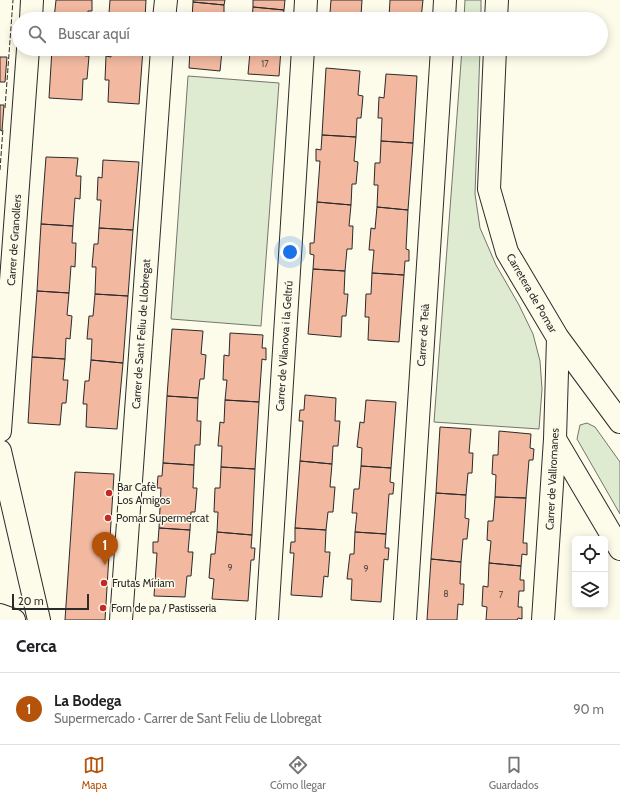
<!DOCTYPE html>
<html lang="es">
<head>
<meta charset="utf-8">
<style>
  body { margin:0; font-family:Cabin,sans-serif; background:#f2f2f2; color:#202124 }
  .controls { position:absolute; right:12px; bottom:12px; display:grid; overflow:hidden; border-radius:6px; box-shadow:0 2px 10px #0003 }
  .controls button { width:36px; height:36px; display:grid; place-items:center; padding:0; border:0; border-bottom:1px solid #e0e0e0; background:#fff; color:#202124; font:20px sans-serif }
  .scale { position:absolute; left:12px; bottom:10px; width:77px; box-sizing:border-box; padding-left:4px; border:2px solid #2b2b2b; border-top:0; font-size:11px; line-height:14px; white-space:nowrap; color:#2b2b2b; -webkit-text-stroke:3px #fdfbea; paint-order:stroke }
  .you { position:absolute; left:290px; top:252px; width:14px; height:14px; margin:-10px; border:3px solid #fff; border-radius:50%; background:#1a73e8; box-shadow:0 0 0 6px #1a73e833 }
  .badge { display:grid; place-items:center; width:26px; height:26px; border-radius:50%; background:#b45309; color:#fff; font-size:13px; font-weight:700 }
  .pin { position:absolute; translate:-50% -33px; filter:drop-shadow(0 1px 2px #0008) }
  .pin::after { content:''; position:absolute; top:21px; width:14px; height:12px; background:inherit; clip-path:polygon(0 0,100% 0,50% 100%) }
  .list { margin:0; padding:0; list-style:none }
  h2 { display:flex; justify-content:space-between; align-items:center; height:52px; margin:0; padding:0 16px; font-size:17px }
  h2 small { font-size:13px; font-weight:400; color:#757577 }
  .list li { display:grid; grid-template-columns:26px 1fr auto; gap:12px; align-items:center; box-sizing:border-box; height:72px; padding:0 16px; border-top:1px solid #e0e0e0 }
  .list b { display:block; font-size:15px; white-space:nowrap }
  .list p { margin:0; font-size:13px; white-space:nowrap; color:#757577 }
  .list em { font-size:13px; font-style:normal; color:#757577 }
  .icon { flex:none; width:22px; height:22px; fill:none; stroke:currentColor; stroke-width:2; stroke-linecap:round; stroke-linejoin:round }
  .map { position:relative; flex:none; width:620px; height:620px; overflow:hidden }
  .search { position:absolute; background:#fff; box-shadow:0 2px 10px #0003; left:12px; right:12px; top:12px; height:44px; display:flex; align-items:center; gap:10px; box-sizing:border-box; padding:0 14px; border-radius:22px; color:#757577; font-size:15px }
  .sheet { height:124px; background:#fff }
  nav { display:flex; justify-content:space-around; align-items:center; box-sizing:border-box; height:56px; border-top:1px solid #e0e0e0; background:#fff; font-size:11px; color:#757577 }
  nav a { display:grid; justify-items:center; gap:2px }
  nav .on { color:#b45309 }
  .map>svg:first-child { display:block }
  .green { fill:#deebd1; stroke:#74746e }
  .building { fill:#f2b8a0; stroke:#2b2b2b }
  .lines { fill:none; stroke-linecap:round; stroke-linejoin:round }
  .street-casing { stroke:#2b2b2b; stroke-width:24 }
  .street { stroke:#fdfbea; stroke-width:22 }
  .fence { stroke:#2b2b2b; stroke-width:1; stroke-dasharray:5 2; stroke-linecap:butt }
  .poi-dot { fill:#c62828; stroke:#fdfbea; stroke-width:1.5 }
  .labels { text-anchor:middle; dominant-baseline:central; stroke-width:3; stroke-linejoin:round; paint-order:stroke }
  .number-label { font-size:9px; fill:#5d4e48 }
  .street-label { font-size:11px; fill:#2b2b2b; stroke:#fdfbea }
  .poi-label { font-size:11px; fill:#2b2b2b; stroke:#fdfbea; text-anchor:start }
</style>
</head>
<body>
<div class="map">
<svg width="620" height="620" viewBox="0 0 620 620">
  <rect width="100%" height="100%" fill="#fdfbea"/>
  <!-- green -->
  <path class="green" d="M465,0H481V19H464Z
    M462,49H480L475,194L480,228L496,265L519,305L533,334L540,361L542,389L539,429L434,422Z
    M188,76L279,83L261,326L171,319Z
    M587,423L595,427L620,462V514L577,439L580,425Z"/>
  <!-- building -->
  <path class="building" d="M56,0H92V11H88L87,19H54Z
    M110,0H146L145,19H113V13H109Z
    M193,0H225L224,5L193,2Z
    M253,0H285L284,10L253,7Z
    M331,0H362L361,16L330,13Z
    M390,0H423L421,19L389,17Z
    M193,2L224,5V19H192Z
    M253,7L284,10L283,19H252Z
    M52,49H85V56H89L87,79H83L82,100L49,98Z
    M111,49H143L139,104L108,102L109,80H105L106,56L111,57Z
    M190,49H227L226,52L222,51L220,71L189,68Z
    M246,49H281L279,76L248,74L250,52H245Z
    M0,57H7L5,82H0Z
    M326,68L360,71L358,95L363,96L361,118H357L356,137L322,135Z
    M386,74L417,76L413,143L381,141L382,118H378L379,97L384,98Z
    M0,105H4L2,131L0,130Z
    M322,135L356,137L354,161L358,162L356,184H352L351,205L317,202L320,161H316V149L321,150Z
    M381,141L413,143L408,210L377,207L378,185H374L375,163H380Z
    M46,157L78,158L76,176H81L80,199L75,198L73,226L41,224Z
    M103,160L139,162L133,230L99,228L101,200H97L98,177L102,178Z
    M317,202L351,205L349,226H353L352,249H347L345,271L313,269L314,255L310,254V243H314Z
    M377,207L408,210L406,249L409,250V261H405L404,275L372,273L374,250H369L371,228L375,229Z
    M41,224L73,226L72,243H76L75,267L71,266L69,293L37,291Z
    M99,228L133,230L128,296L95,294L96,267H92L94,244H98Z
    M313,269L345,271L344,294H348L346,316H342L341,337L308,334Z
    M372,273L404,275L399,342L368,340L369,317H365L366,294H371Z
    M37,291L69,293L67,315L72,316L70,339L66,338L65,359L32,357Z
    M95,294L128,296L123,363L91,360L92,339H87L89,316H93Z
    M172,329L203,331L201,354L206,355L204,379H200L198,398L167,396Z
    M230,333L263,335L262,348H266V360L262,359L259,402L225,400L227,380H223L224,355L229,356Z
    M32,357L65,359L63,380H68L66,403H62L60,425L28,423Z
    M91,360L123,363L117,429L86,427L87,404H83L85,381H89Z
    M305,395L336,398L335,421H340L338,446H333L332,464L300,461L303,421H299L300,410H304Z
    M167,396L198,398L197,421H201L200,445H195L194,465L163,463Z
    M225,400L259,402L255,469L221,467L222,446H218L220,422L224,423Z
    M366,400L396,402L391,468L361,466L362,448L357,447L360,422L364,423Z
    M440,427L471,429L469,453H473L472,473H468L466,495L436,493Z
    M499,431L531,434L530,448L534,449L533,460H529L526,498L495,497L496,475L492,474L493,455H498Z
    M300,461L332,464L330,487H335L333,512H328L326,530L295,528Z
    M163,463L194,465L193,488H197L195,512H191L190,530L159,528L161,488H157L158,476H162Z
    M361,466L391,468L390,482L394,483L393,494H389L386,534L355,532L357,513H352L354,489H359Z
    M221,467L255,469L252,535L217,532L218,512H214L215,488H220Z
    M75,472L114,474L105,620H65Z
    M436,493L466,495L465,518L469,519L467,539H463L461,562L431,559Z
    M495,497L526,498L523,543H527V555L522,554L521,566L489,563L491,541L487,540L488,521H493Z
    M159,528L190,530L188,552H193L191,576H187L185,597L154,596L157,553H153V542H158Z
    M295,528L326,530L325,552H330L328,577L324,576L322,597L291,595L294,553H290L291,542H295Z
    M217,532L252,535L251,548H255L254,560H251L248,601L212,599L214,579L209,578L211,554H215Z
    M355,532L386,534L385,548H389L388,560L384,559L381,602L351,600L352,579H347L350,554H354Z
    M431,559L461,562L460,584H464L463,605L458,604L457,620H427Z
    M489,563L521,566L520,580H524V591H519L518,607H522V619L518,618L517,620H486L487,607L482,606L483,586L488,587Z"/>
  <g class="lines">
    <defs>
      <path id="street" d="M31,19L32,0
        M164,19L166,0
        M305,19L306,0
        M444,19L445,0
        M496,19L497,0
        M495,49L489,189L507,252L558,338L620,422
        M0,431L28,49
        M555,439L620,549
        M0,451L39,620
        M0,615L14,620
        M121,620L162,49
        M267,620L303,49
        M405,620L442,49
        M543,620L555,439L558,338"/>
    </defs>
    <!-- street casing -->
    <use href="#street" class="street-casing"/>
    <!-- street -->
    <use href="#street" class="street"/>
    <!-- fence -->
    <path class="fence" d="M5,108L13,0
      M0,170L3,128"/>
  </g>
  <!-- markers -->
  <g class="poi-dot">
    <circle cx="109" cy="493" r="4"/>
    <circle cx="108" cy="518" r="4"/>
    <circle cx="104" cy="583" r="4"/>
    <circle cx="103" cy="608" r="4"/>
  </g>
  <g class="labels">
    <!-- number labels -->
    <g class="number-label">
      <text x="265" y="63">17</text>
      <text x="230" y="567">9</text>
      <text x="366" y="568">9</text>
      <text x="446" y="593">8</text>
      <text x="501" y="594">7</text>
    </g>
    <!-- street labels -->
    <g class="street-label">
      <text transform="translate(14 240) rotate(-86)">Carrer de Granollers</text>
      <text transform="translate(532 293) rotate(60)">Carretera de Pomar</text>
      <text transform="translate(141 334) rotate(-86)">Carrer de Sant Feliu de Llobregat</text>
      <text transform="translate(423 335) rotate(-86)">Carrer de Teià</text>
      <text transform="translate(284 346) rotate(-86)">Carrer de Vilanova i la Geltrú</text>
      <text transform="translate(552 479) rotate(-87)">Carrer de Vallromanes</text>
    </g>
    <!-- poi labels -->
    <g class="poi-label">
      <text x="117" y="487">Bar Cafè<tspan x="117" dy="13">Los Amigos</tspan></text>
      <text x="116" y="518">Pomar Supermercat</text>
      <text x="112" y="583">Frutas Míriam</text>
      <text x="111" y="608">Forn de pa / Pastisseria</text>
    </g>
  </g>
</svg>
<div class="controls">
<button><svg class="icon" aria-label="locate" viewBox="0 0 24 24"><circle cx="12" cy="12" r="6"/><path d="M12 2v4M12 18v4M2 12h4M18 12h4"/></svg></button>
<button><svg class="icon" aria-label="layers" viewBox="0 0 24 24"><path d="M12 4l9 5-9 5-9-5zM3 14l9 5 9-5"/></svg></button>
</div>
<div class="scale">20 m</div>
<div class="you"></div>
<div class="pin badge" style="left:105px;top:565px">1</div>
<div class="search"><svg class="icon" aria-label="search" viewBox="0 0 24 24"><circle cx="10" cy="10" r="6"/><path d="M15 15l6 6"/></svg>Buscar aquí</div>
</div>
<section class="sheet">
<h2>Cerca<small></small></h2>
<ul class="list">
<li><span class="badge">1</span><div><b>La Bodega</b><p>Supermercado · Carrer de Sant Feliu de Llobregat</p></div><em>90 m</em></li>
</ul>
</section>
<nav>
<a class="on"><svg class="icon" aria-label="map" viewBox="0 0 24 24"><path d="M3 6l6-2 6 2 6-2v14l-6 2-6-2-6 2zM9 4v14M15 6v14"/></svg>Mapa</a>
<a><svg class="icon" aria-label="directions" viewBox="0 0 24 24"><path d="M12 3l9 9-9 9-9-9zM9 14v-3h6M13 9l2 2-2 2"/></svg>Cómo llegar</a>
<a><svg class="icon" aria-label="saved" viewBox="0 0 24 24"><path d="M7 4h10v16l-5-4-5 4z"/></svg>Guardados</a>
</nav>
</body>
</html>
